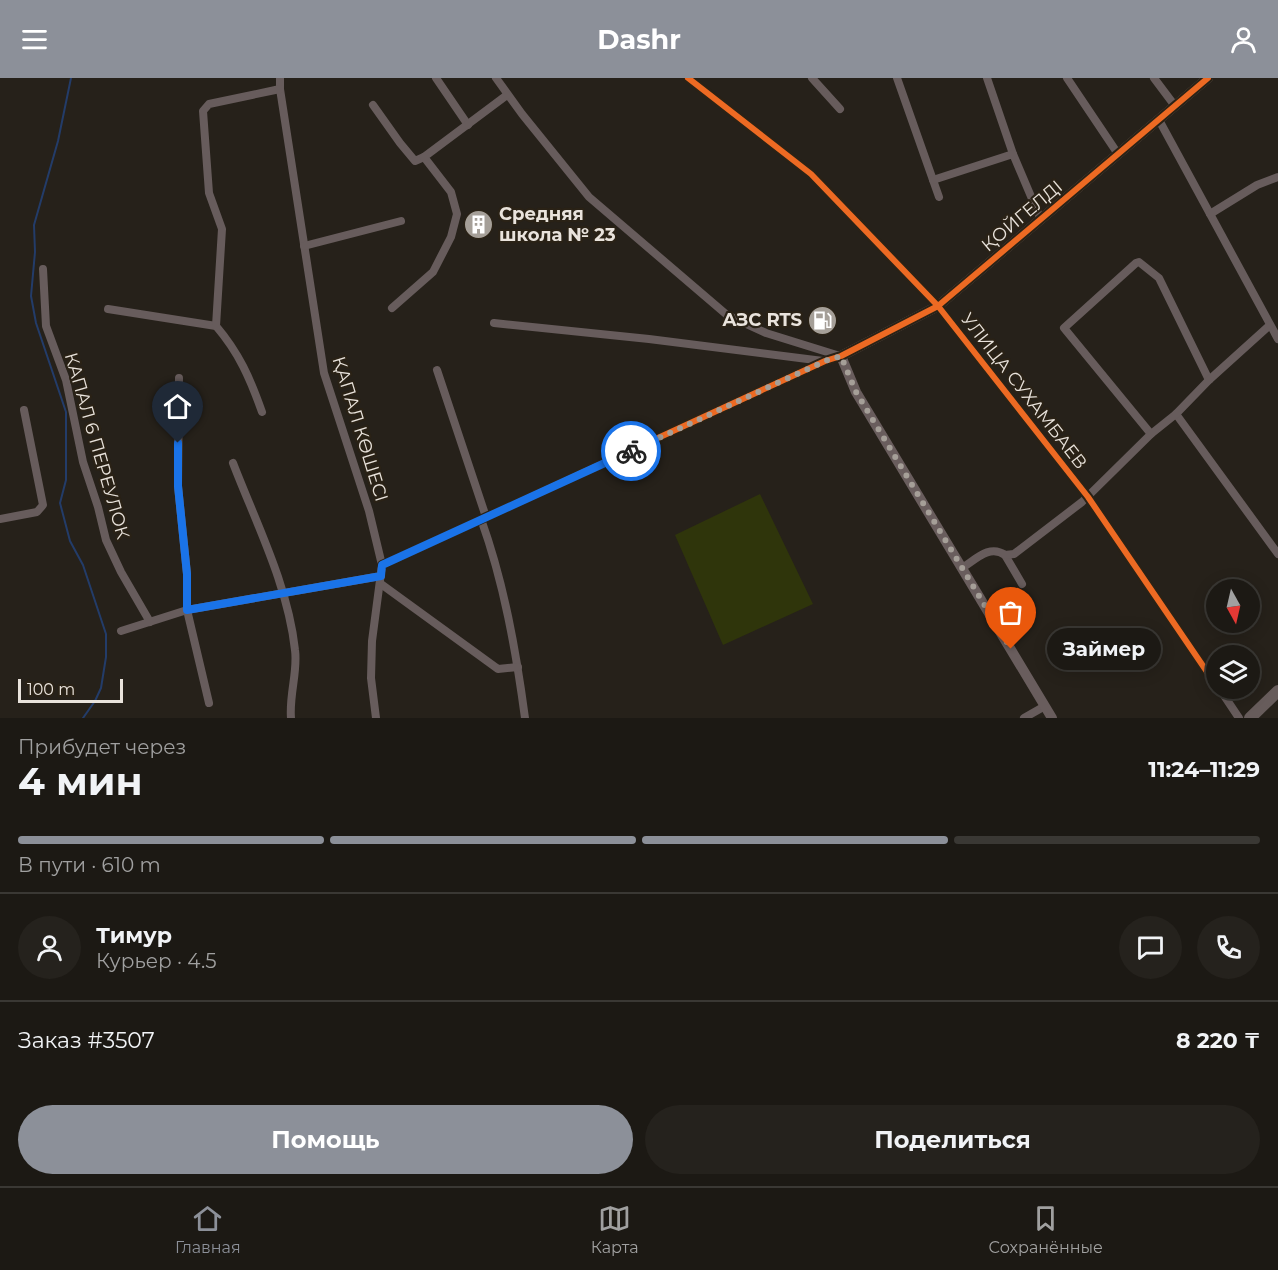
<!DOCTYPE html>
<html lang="ru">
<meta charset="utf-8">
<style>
body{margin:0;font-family:Montserrat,sans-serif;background:#25221d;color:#f1f3f6;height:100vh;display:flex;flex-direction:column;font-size:22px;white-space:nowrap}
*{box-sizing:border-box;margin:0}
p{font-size:20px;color:#a0a0a0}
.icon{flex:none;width:33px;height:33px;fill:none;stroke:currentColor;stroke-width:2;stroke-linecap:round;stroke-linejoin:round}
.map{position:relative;height:640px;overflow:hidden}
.panel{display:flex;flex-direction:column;background:#1c1914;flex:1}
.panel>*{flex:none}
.needle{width:39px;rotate:172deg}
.controls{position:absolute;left:1206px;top:501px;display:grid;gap:12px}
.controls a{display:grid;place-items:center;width:54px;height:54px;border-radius:50%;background:#1c1914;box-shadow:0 3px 15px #0003,0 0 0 2px #3a3834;font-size:30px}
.scale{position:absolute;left:18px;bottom:15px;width:105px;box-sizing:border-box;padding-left:6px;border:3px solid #e9e3dc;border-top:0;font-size:16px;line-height:21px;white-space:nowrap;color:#e9e3dc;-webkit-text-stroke:4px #2a2216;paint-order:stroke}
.pin{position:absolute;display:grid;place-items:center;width:51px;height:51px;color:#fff;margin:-62px -26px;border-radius:50% 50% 50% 0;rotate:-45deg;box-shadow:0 0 6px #0007}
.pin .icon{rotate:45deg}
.courier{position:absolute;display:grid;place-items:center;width:60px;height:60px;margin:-30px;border:4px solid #1a73e8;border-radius:50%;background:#fff;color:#222;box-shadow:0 2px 8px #0007}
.bubble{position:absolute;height:42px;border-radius:21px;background:#1c1914;box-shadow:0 3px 15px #0003,0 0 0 2px #3a3834;font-size:20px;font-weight:700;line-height:42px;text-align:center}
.headline em{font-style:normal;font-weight:700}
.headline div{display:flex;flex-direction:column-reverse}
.headline{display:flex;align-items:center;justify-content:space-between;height:102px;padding:0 18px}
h1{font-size:39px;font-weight:700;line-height:45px}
.bar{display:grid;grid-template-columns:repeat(4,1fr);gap:9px 6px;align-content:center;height:72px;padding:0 18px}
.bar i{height:8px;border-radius:4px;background:#3a3834}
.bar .active{background:#8c9099}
.bar p{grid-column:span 4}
.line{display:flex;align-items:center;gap:15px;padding:0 18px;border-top:2px solid #3a3834}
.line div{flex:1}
.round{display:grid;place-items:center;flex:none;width:63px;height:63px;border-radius:32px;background:#25221d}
.action{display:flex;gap:12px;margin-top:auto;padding:12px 18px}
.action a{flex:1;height:69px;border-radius:36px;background:#8c9099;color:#fff;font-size:24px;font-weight:700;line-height:69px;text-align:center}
.action a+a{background:#25221d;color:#f1f3f6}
header{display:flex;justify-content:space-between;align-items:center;height:78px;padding:0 18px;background:#8c9099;color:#fff;font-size:27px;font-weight:700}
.dock{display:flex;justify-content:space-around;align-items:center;height:84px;border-top:2px solid #3a3834;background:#1c1914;font-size:16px;color:#a0a0a0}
.dock a{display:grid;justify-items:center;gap:3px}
.dock .active{color:#8c9099}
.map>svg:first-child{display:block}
.green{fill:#2f350b}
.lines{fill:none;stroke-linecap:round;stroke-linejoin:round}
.stream{stroke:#233c69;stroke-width:2}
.street{stroke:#675c5c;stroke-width:8}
.secondary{stroke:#695d5d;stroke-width:10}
.primary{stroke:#675c5b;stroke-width:12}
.cycleway-casing{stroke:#2a2216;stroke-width:10}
.cycleway{stroke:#ed6a23;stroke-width:6}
.done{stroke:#a59f98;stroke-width:6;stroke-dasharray:0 10.8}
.route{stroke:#1a73e8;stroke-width:8}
.labels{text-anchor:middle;stroke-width:4.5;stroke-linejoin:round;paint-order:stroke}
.poi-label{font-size:18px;font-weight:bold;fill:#e9e3dc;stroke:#2a2216;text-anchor:start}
.street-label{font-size:18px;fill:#e9e3dc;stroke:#2a2216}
</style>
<header><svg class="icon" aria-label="menu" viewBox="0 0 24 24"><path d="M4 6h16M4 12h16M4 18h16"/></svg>Dashr<svg class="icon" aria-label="person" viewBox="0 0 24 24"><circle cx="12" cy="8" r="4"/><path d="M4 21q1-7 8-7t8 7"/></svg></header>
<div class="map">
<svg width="1278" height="640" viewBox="0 0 1278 640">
<rect width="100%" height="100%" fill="#26211a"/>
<path class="green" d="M760,416L813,526L723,567L675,457Z"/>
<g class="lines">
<path class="stream" d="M71,0L58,63L34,147L35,174L31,218L36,245L66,334V402L60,425L70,463L83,487L106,556V579L101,610L95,623L83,640"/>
<g class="street">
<path d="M280,0V11L324,295L369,433L382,487L372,563L371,600L376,640"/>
<path d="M436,0L468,47"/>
<path d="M496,0L522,36L589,119L727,237L766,255L840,278"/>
<path d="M688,0L811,96L938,228L1088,419L1216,607"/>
<path d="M812,0L840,31"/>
<path d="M897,0L939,119"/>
<path d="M987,0L1013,76"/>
<path d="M1067,0L1118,76"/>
<path d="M1154,0L1175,28"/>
<path d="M373,27L400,65L415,83L424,79"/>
<path d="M1159,42L1278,261"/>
<path d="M933,102L1013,76L1041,142"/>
<path d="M1210,136L1257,107L1278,99"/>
<path d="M304,168L401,143"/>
<path d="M43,191L46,248L66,302L83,384L98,429L106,462L121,494L150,544"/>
<path d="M392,230L433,194L451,159L457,136L451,114L424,79L507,17"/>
<path d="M108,231L216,248"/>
<path d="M494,245L649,261L823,283"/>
<path d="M437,292L486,439"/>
<path d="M179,300L178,408L187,496V532L209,625"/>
<path d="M262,334C250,300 239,275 216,248L222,151L209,115L203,33L209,26L280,11"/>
<path d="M1176,336L1278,476"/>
<path d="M1151,356L1064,250L1136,185L1139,184L1159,200L1209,302"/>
<path d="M233,385C256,445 288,507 295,572C298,593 289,617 291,640"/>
<path d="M0,441L37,434L43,427L24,332"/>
<path d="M481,441C504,505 516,573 525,640"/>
<path d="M1005,477L1022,506"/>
<path d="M382,487L825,283L841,278"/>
<path d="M962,490C976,481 990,466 1005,477L1014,476L1082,424L1151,356L1176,336L1209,302L1270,247"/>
<path d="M381,506L498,591L518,589"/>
<path d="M121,553L187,532L381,498"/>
<path d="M1219,610L1239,640"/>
<path d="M1024,640L1045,628"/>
</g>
<path class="secondary" d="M1052,640L856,314L841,278L938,228L1208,0"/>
<path class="primary" d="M1250,640L1278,613"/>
<defs>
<g id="cycleway">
<path d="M688,0L811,96L938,228L1088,419L1216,607"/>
<path d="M382,487L825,283L841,278L938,228L1208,0"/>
</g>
</defs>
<use href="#cycleway" class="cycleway-casing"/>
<use href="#cycleway" class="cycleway"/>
</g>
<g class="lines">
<path class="done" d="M631,373L825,283L841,278L856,314L1011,571"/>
<path class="route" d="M178,365V408L187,496V532L381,498L382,487L631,373"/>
</g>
<defs>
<symbol id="building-disc" viewBox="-11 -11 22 22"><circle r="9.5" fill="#a59f98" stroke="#2a2216"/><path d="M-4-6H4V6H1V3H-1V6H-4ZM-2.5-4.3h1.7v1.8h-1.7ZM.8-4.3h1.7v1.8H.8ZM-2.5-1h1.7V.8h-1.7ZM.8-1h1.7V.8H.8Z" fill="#fff"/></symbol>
<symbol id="fuel-disc" viewBox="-11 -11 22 22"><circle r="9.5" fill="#a59f98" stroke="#2a2216"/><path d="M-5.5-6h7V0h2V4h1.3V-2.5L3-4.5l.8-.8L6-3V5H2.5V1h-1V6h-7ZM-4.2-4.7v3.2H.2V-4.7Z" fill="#fff"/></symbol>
</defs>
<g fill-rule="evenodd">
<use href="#building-disc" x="462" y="130" width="33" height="33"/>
<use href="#fuel-disc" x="806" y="226" width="33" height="33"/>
</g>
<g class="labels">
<g class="poi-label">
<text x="499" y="142">Средняя<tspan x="499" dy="21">школа № 23</tspan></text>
<text x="802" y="248" text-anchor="end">АЗС RTS</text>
</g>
<g class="street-label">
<text transform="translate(1022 138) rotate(-40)" y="6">ҚОЙГЕЛДІ</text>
<text transform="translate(1024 313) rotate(52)" y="6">УЛИЦА СУХАМБАЕВ</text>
<text transform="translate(360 351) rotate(73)" y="6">ҚАПАЛ КӨШЕСІ</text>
<text transform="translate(97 368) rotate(74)" y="6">КАПАЛ 6 ПЕРЕУЛОК</text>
</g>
</g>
</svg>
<div class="controls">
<a><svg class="needle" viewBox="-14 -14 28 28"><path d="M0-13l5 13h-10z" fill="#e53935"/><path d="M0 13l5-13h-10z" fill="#a0a0a0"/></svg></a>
<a><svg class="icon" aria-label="layers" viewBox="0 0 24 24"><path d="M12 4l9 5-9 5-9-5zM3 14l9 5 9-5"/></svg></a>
</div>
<div class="scale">100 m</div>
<div class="pin" style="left:1011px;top:571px;background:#ea580c"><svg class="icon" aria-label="bag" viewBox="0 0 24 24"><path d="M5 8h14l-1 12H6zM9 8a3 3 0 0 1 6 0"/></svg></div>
<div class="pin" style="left:178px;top:365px;background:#1f2937"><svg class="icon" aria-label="home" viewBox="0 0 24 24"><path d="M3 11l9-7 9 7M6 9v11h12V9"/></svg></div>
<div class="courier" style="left:631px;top:373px"><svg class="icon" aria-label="bike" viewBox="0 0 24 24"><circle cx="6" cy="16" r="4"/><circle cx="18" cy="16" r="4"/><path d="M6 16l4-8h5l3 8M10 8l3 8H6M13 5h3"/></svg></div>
<div class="bubble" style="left:1047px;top:550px;width:114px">Займер</div>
</div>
<section class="panel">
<div class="headline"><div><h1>4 мин</h1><p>Прибудет через</p></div><em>11:24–11:29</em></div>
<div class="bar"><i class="active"></i><i class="active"></i><i class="active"></i><i></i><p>В пути · 610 m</p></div>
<div class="line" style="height:108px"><a class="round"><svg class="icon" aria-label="person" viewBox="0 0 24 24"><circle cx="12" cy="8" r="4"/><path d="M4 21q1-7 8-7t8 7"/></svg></a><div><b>Тимур</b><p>Курьер · 4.5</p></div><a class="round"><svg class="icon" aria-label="chat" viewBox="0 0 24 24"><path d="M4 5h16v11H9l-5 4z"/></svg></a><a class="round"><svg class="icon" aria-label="phone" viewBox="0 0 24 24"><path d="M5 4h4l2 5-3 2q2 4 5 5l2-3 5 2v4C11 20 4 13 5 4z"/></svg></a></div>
<div class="line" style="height:78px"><div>Заказ #3507</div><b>8 220 ₸</b></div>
<div class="action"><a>Помощь</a><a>Поделиться</a></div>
</section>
<nav class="dock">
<a class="active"><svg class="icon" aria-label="home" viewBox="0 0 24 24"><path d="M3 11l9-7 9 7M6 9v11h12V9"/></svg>Главная</a>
<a><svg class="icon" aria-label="map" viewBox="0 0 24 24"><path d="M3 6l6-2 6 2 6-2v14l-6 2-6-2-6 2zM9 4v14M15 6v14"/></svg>Карта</a>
<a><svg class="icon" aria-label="saved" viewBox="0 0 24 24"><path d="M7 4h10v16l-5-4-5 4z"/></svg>Сохранённые</a>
</nav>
